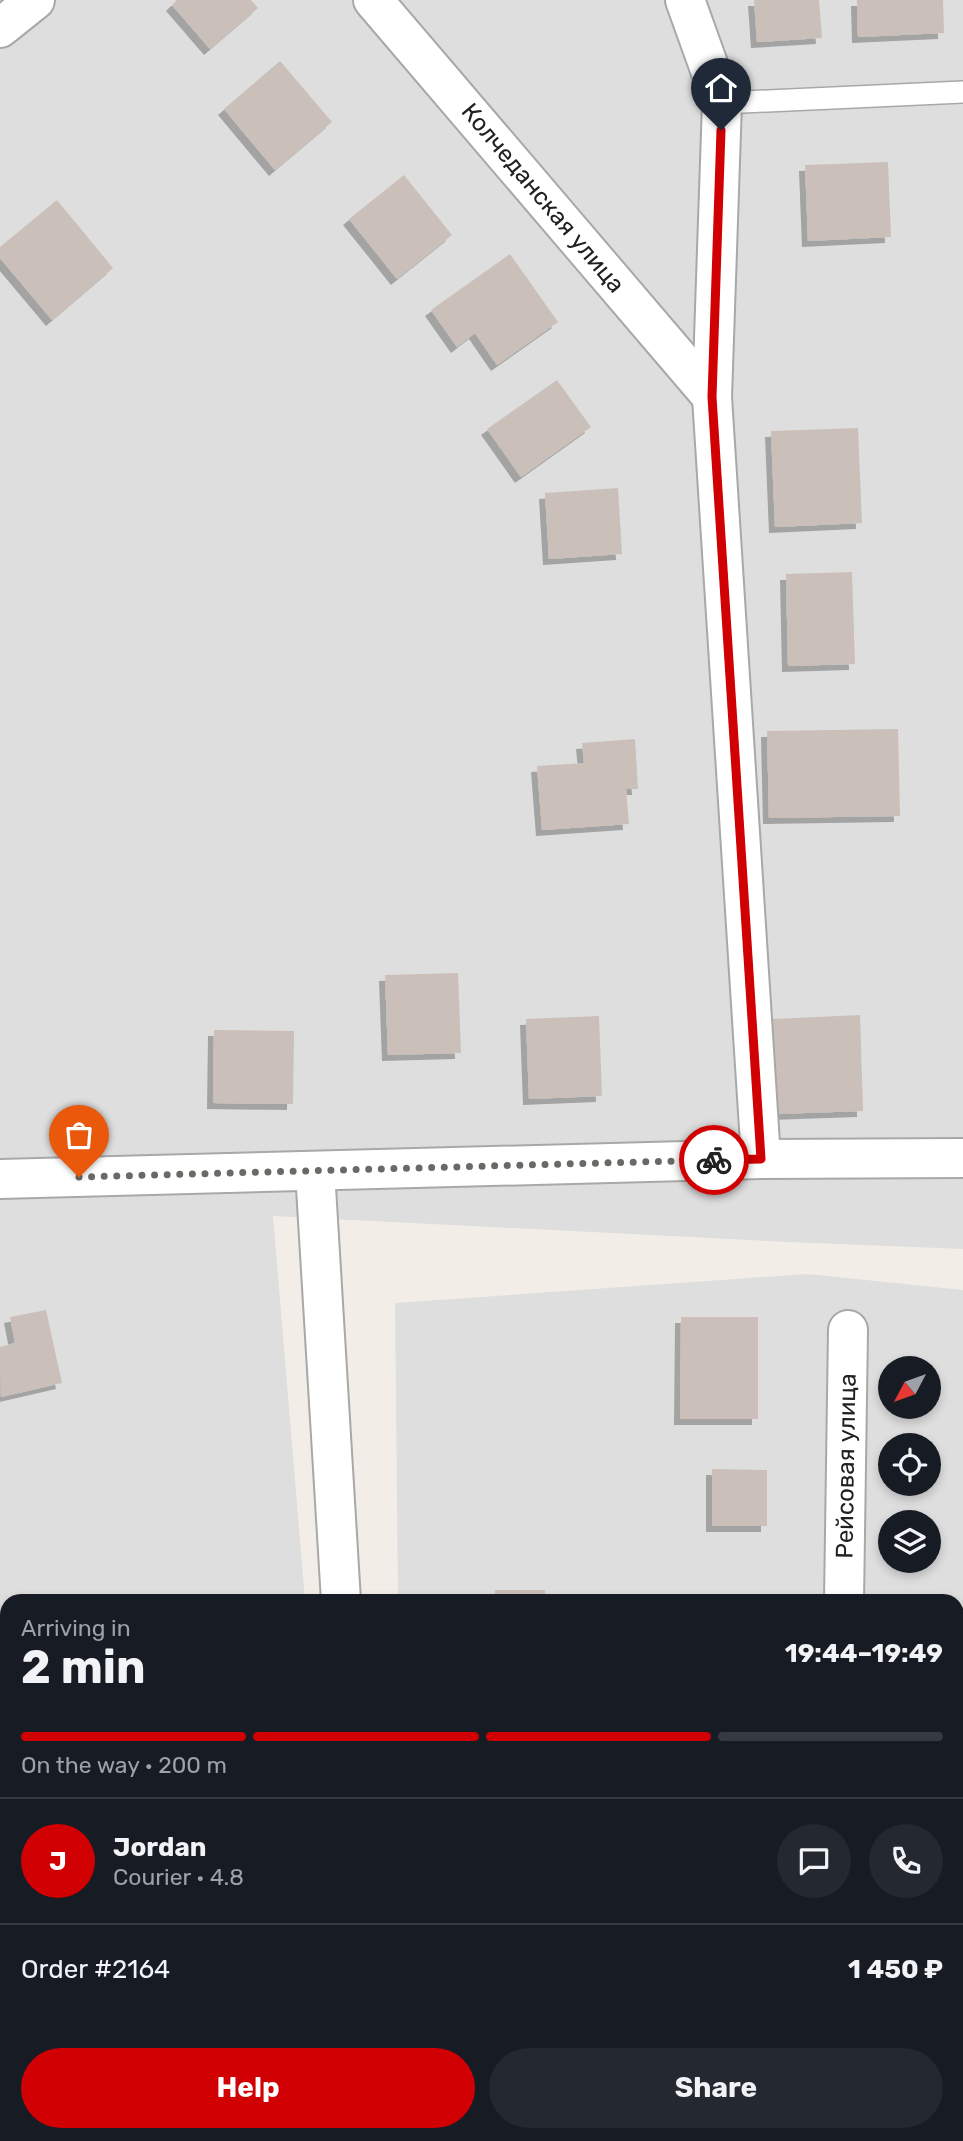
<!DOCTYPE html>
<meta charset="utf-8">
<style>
body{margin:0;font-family:Rubik,sans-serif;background:#242831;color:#f1f3f6;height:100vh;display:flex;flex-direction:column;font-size:26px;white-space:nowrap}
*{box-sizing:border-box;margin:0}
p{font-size:23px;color:#9ea1a6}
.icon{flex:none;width:38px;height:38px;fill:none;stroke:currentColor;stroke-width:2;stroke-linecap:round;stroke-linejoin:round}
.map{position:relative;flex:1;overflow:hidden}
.details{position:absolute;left:0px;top:1594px;width:964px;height:548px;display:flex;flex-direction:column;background:#171b24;border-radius:21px 21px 0 0;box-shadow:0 4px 10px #0003}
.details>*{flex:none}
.needle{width:46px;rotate:229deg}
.tools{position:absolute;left:878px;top:1356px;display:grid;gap:14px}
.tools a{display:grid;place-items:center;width:63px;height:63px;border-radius:50%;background:#171b24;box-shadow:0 4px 10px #0003;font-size:35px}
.pin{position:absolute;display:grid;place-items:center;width:60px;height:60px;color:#fff;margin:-72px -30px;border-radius:50% 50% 50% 0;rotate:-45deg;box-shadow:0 0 7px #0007}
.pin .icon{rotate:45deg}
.courier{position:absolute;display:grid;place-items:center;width:70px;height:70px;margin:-35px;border:5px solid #d10002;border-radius:50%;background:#fff;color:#222;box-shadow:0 2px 9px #0007}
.overview em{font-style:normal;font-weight:700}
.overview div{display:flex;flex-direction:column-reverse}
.overview{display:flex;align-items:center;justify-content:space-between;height:119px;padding:0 21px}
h1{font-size:46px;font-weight:700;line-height:52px}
.bar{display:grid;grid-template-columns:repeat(4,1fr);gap:10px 7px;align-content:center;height:84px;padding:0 21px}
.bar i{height:9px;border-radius:5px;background:#363941}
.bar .current{background:#d10002}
.bar p{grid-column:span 4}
.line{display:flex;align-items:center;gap:18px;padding:0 21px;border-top:2px solid #363941}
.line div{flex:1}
.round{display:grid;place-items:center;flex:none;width:74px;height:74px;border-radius:37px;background:#242831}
.button{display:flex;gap:14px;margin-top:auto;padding:14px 21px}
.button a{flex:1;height:80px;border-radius:42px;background:#d10002;color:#fff;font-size:28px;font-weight:700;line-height:80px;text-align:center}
.button a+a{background:#242831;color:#f1f3f6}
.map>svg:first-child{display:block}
.residential{fill:#dfdede;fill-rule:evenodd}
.building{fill:#cac0b9;filter:url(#shadow)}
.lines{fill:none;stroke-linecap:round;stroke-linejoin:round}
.lane-casing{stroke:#a8a8a8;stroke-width:24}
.street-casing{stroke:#a8a8a8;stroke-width:42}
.lane{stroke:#fff;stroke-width:21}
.street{stroke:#fff;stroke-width:38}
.done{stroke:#6a6966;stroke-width:7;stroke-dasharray:0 12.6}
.route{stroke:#d10002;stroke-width:9}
.labels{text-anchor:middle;stroke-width:5;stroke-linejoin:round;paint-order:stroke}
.street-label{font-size:24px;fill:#212121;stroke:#fff}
</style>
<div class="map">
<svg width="963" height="2141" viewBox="0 0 963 2141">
<defs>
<filter id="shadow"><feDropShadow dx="-6" dy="6" stdDeviation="0" flood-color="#0004"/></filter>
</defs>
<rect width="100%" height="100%" fill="#f2eee7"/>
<g class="residential">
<path d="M0,0H963V1249L788,1242L273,1216L305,1601H7V2135H319V2141H0Z"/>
<path d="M808,1274L963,1290V2141H403V2135H957V1601H398L395,1303ZM891,1368H929V1407H891ZM891,1446H929V1484H891ZM891,1522H929V1561H891Z"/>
</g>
<g class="building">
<path d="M177,0H251L258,8L210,49L172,5Z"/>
<path d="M754,0H819L822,38L757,42Z"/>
<path d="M857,0H943L944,33L858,37Z"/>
<path d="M280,61L332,122L275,170L224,109Z"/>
<path d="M888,162L891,237L808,241L805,165Z"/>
<path d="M404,175L452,235L397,279L349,219Z"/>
<path d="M57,200L113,268L52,320L0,258V247Z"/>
<path d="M510,254L558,322L497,365L475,333L457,347L431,310Z"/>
<path d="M557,380L591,427L521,477L487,429Z"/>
<path d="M858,428L862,523L775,527L771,431Z"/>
<path d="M618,488L622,554L549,559L545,493Z"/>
<path d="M852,572L855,664L788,666L786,574Z"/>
<path d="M898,729L900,816L769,818L767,731Z"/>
<path d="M635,739L638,789H626L629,824L542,830L537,766L584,763L582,743Z"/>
<path d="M458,973L461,1053L388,1055L385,975Z"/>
<path d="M860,1015L863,1111L776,1114L773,1019Z"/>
<path d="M599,1016L602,1096L529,1099L526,1019Z"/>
<path d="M214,1030L294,1031L293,1104L213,1103Z"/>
<path d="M46,1310L62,1383L1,1397L0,1347L15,1343L10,1317Z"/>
<path d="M681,1317H758V1419H680Z"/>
<path d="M712,1469L767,1470V1526H712Z"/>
<rect x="495" y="1590" width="50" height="11"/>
<rect x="957" y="1785" width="6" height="68"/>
<rect x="957" y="1939" width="6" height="97"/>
<path d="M7,1982V2018H6L0,1995V1984Z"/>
<path d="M957,2061H963V2141H921V2135H957Z"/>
<path d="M396,2135H480V2141H397Z"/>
<rect x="695" y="2135" width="56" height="6"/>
</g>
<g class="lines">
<defs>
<path id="lane" d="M722,103L963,92"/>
<g id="street">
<path d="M373,0L712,397"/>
<path d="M685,0L722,103L712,397L761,1159"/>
<path d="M0,28L35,0"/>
<path d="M315,1171L341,1601"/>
<path d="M0,1179L761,1159L963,1158"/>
<path d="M844,1601L848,1330"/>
<path d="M358,2135L359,2141"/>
<path d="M836,2141V2135"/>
</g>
</defs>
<use href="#lane" class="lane-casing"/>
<use href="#street" class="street-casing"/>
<use href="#lane" class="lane"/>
<use href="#street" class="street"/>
</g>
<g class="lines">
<path class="done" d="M79,1177L714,1160"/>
<path class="route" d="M714,1160L761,1159L712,397L721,130"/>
</g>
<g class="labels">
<g class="street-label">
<text transform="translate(543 198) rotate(50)" y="8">Колчеданская улица</text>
<text transform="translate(846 1466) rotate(-89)" y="8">Рейсовая улица</text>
</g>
</g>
</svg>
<div class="tools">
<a><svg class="needle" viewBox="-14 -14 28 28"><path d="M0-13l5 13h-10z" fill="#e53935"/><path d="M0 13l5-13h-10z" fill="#9ea1a6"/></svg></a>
<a><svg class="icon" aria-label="locate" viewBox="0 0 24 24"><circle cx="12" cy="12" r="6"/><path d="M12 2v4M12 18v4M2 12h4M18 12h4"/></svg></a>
<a><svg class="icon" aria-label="layers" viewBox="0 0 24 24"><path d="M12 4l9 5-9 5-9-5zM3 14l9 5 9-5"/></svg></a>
</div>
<div class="pin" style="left:79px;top:1177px;background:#ea580c"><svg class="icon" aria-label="bag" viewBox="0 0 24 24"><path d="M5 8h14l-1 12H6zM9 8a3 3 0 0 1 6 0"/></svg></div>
<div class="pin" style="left:721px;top:130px;background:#1f2937"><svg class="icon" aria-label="home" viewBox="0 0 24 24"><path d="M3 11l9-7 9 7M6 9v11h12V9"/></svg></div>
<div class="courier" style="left:714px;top:1160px"><svg class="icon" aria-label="bike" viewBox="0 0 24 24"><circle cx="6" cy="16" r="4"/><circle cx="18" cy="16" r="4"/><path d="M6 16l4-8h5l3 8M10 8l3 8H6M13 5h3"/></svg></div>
<section class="details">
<div class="overview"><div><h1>2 min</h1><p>Arriving in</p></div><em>19:44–19:49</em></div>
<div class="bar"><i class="current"></i><i class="current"></i><i class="current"></i><i></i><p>On the way · 200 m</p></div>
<div class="line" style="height:126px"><b class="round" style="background:#d10002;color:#fff">J</b><div><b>Jordan</b><p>Courier · 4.8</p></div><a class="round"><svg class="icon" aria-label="chat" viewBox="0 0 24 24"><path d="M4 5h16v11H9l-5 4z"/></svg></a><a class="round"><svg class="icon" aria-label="phone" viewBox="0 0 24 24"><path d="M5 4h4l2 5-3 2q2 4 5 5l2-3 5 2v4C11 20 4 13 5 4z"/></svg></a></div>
<div class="line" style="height:91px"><div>Order #2164</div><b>1 450 ₽</b></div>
<div class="button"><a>Help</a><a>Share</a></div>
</section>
</div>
